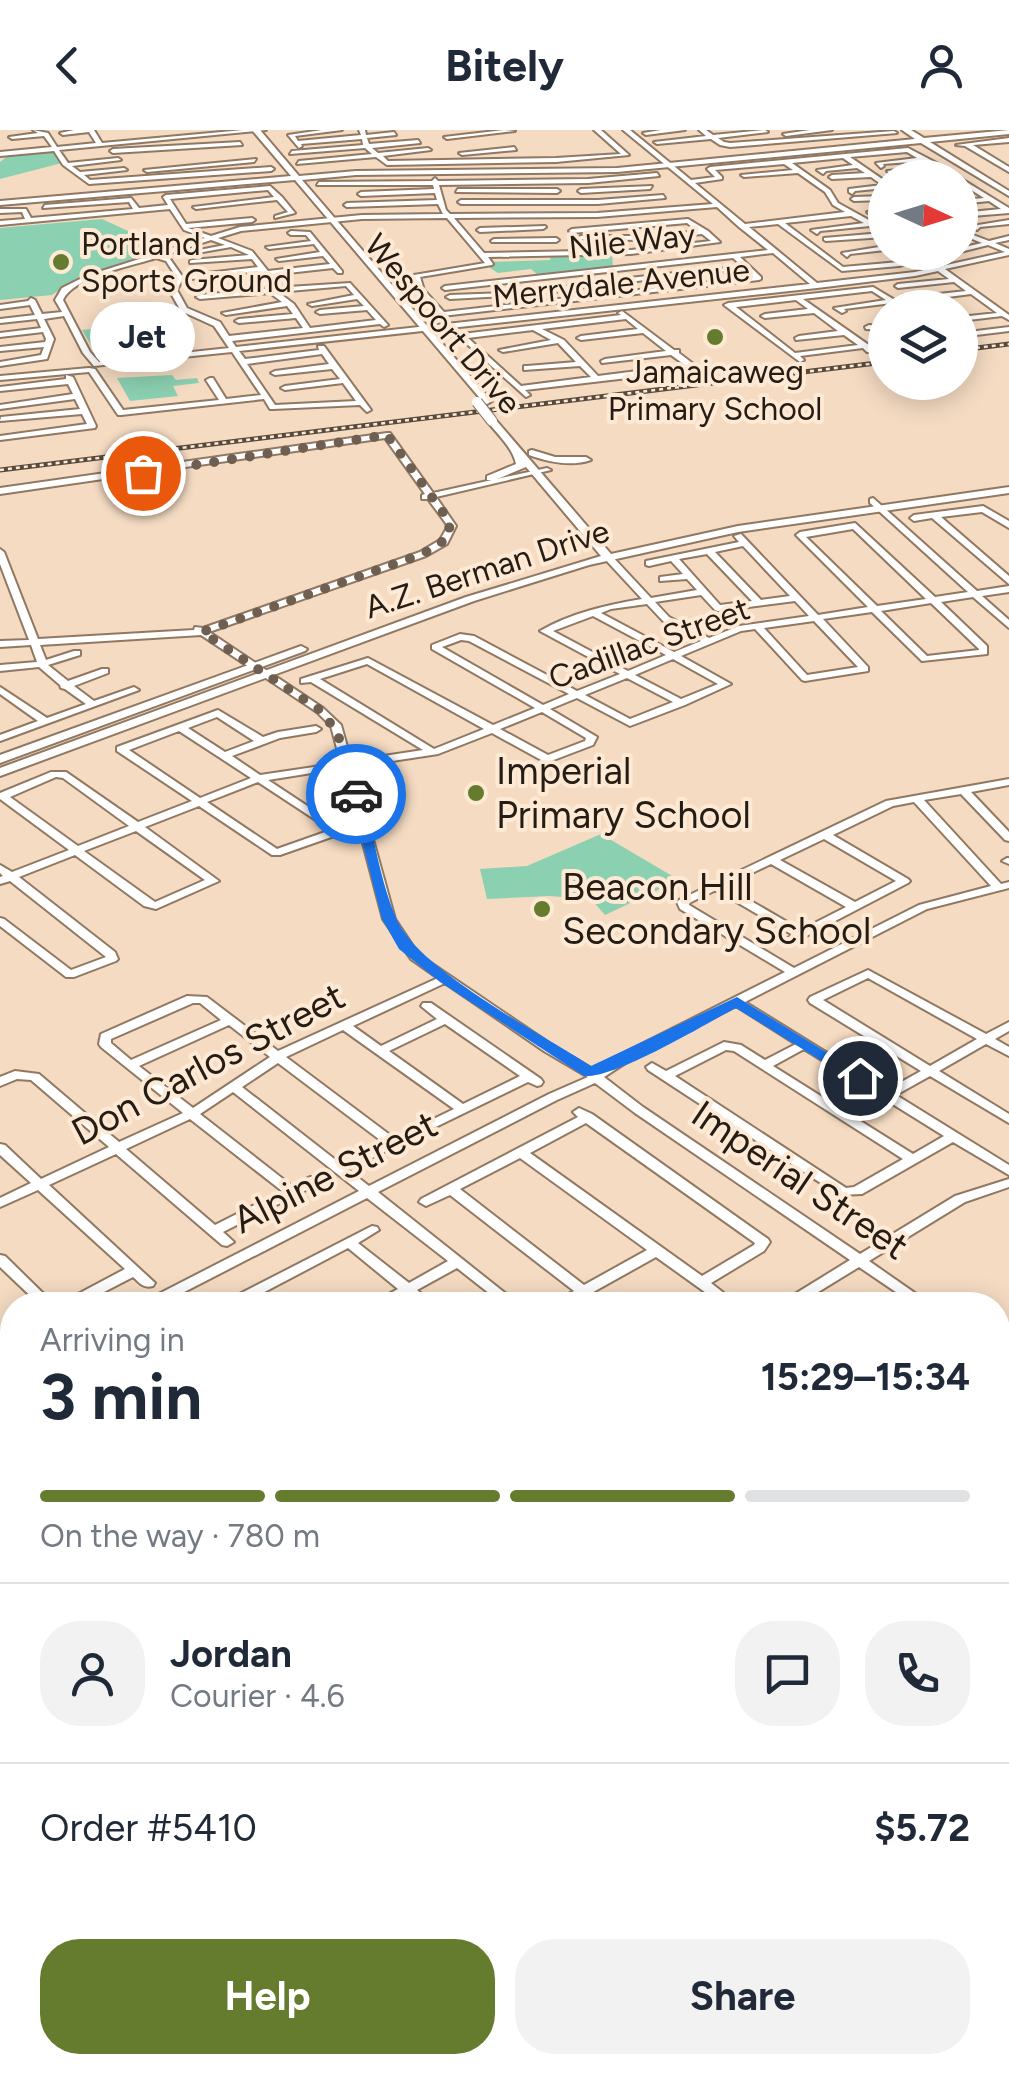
<!DOCTYPE html>
<meta charset="utf-8">
<style>
body{margin:0;font-family:Figtree,sans-serif;background:#f2f2f3;color:#1f2937;height:100vh;display:flex;flex-direction:column;font-size:38px;white-space:nowrap}
*{box-sizing:border-box;margin:0}
p{font-size:32px;color:#747a83}
.icon{flex:none;width:55px;height:55px;fill:none;stroke:currentColor;stroke-width:2;stroke-linecap:round;stroke-linejoin:round}
.map{position:relative;flex:1;overflow:hidden}
.sheet{position:absolute;left:0px;top:1162px;width:1010px;height:782px;display:flex;flex-direction:column;background:#fff;border-radius:40px 40px 0 0;box-shadow:0 5px 25px #0003}
.sheet>*{flex:none}
.needle{width:65px;rotate:94deg}
.fabs{position:absolute;left:868px;top:30px;display:grid;gap:20px}
.fabs a{display:grid;place-items:center;width:110px;height:110px;border-radius:50%;background:#fff;box-shadow:0 5px 25px #0003;font-size:50px}
.pin{position:absolute;display:grid;place-items:center;width:85px;height:85px;color:#fff;margin:-42px;border:5px solid #fff;border-radius:50%;box-shadow:0 2px 10px #0007}
.courier{position:absolute;display:grid;place-items:center;width:100px;height:100px;margin:-50px;border:8px solid #1a73e8;border-radius:50%;background:#fff;color:#222;box-shadow:0 2px 12px #0007}
.bubble{position:absolute;height:70px;border-radius:35px;background:#fff;box-shadow:0 5px 25px #0003;font-size:32px;font-weight:700;line-height:70px;text-align:center}
.summary em{font-style:normal;font-weight:700}
.summary div{display:flex;flex-direction:column-reverse}
.summary{display:flex;align-items:center;justify-content:space-between;height:170px;padding:0 40px}
h1{font-size:65px;font-weight:700;line-height:75px}
.bar{display:grid;grid-template-columns:repeat(4,1fr);gap:15px 10px;align-content:center;height:120px;padding:0 40px}
.bar i{height:12px;border-radius:8px;background:#e0e1e3}
.bar .on{background:#657b2d}
.bar p{grid-column:span 4}
.line{display:flex;align-items:center;gap:25px;padding:0 40px;border-top:2px solid #e0e1e3}
.line div{flex:1}
.round{display:grid;place-items:center;flex:none;width:105px;height:105px;border-radius:40px;background:#f2f2f3}
.button{display:flex;gap:20px;margin-top:auto;padding:20px 40px}
.button a{flex:1;height:115px;border-radius:40px;background:#657b2d;color:#fff;font-size:40px;font-weight:700;line-height:115px;text-align:center}
.button a+a{background:#f2f2f3;color:#1f2937}
header{display:flex;justify-content:space-between;align-items:center;height:130px;padding:0 40px;background:#fff;font-size:45px;font-weight:700}
.map>svg:first-child{display:block}
.green{fill:#8bd0b1}
.lines{fill:none;stroke-linecap:round;stroke-linejoin:round}
.minor-casing{stroke:#907862;stroke-width:4}
.major-casing{stroke:#907862;stroke-width:4}
.minor{fill:#fff;fill-rule:evenodd}
.major{fill:#fff;fill-rule:evenodd}
.rail-casing{stroke:#574a3d;stroke-width:5}
.rail{stroke:#fee9d5;stroke-width:2.5;stroke-dasharray:4;stroke-linecap:butt}
.major-bridge-casing{stroke:#907862;stroke-width:12;stroke-linecap:butt}
.major-bridge{stroke:#fff;stroke-width:10}
.route{fill:#1a73e8}
.done{stroke:#6e5f50;stroke-width:10;stroke-dasharray:0 18}
.poi-dot{fill:#657b2d;stroke:#fee9d5;stroke-width:4}
.labels{text-anchor:middle;stroke-width:8;stroke-linejoin:round;paint-order:stroke}
.far-street-label{font-size:32px;fill:#251c13;stroke:#fee9d5}
.far-poi-label{font-size:32px;fill:#251c13;stroke:#fee9d5;text-anchor:start}
.poi-label{font-size:38px;fill:#251c13;stroke:#fee9d5;text-anchor:start}
.street-label{font-size:38px;fill:#251c13;stroke:#fee9d5}
</style>
<header><svg class="icon" aria-label="back" viewBox="0 0 24 24"><path d="M15 5l-7 7 7 7"/></svg>Bitely<svg class="icon" aria-label="person" viewBox="0 0 24 24"><circle cx="12" cy="8" r="4"/><path d="M4 21q1-7 8-7t8 7"/></svg></header>
<div class="map">
<svg width="1009" height="1943" viewBox="0 0 1009 1943">
<rect width="100%" height="100%" fill="#f5dbc2"/>
<g class="green">
<path d="M55,21L62,33L0,49V32L10,24Z"/>
<path d="M102,89L165,118L79,147L52,165L0,170V98Z"/>
<path d="M551,124H612L613,137L538,145L531,139L498,143L490,138V132L550,130Z"/>
<path d="M146,193L165,224L99,229L82,200Z"/>
<path d="M172,245L176,250L197,248L199,253L173,256L178,266L130,271L117,248Z"/>
<path d="M601,704L679,750L605,785L591,769L549,766L487,769L480,739L527,736Z"/>
<path d="M12,1263V1354L0,1360V1270Z"/>
<path d="M1009,1365V1943H146L161,1932H998V1370Z"/>
</g>
<g class="lines">
<defs>
<g id="minor">
<path d="M33,0L48,3L57,17L96,13L89,2L63,5L60,3L74,0H94L102,13L243,0H266L59,20L68,33L118,28L121,30L72,36L80,42L124,38L127,40L84,45L90,50L271,37L274,39L271,41L89,54L63,35L54,21L0,26V22L52,17L44,6L12,9L9,7L38,3Z"/>
<path d="M322,0H342L295,6L298,11L361,5L359,0H365L366,5L394,2L396,5L367,8L369,14L418,10L420,13L372,18L378,23L428,18L431,20L383,26L388,31L556,28L621,24L594,0H601L629,25L556,32L387,35L376,27L297,34L299,31L372,24L365,18L290,24L292,21L363,15L362,9L301,14L302,16L299,18L288,5Z"/>
<path d="M504,0L515,1L447,9L444,7Z"/>
<path d="M623,0H630L691,50L715,47L707,39L710,37L908,18L944,37L959,48H951L938,40L890,43L887,41L932,37L923,31L883,34L884,36L881,38L876,33L917,28L907,22L850,27L885,51V58L855,61L852,64L849,62V59L882,55L871,47L832,49L829,47L832,45L865,43L857,38L826,41L823,44L817,40L853,35L843,28L792,33L830,60L838,73L885,99V107L826,111L824,110V108L882,103L870,96L820,101L817,104L811,100L864,93L851,86L785,93L843,137L899,132L938,122L951,123L899,136L842,141L778,94L749,97L817,153L915,142L1005,122L988,115L960,122V118L982,113L960,104V100L989,111L1009,106V110L995,113L1009,119V125L945,139L1009,185V190L1002,186L960,191V187L997,183L971,164L925,170L922,172L916,168L920,166L966,161L954,152L898,158L895,156L898,154L949,149L938,141L915,146L817,158L239,221L245,229L319,220L318,216H324L371,280L367,282L360,275L273,279H270L264,269L121,285H118L89,242L0,250V246L89,238L95,239L123,280L219,270L206,250L210,248H213L226,269L261,265L232,222L94,236L83,223L64,186L44,189L54,209L47,229L0,236V232L41,225L44,217L0,221V217L45,212L46,209L43,202L0,207V203L41,198L37,189L0,193V189L35,185L30,175L0,179V175L28,171L31,168L35,170L42,184L62,182L55,170L62,158L86,146L205,108L184,100L170,79L0,95V91L25,89L22,82L0,83V79H26L31,88L133,79L129,72L43,78L45,75L131,68L139,78L168,75L163,67L166,65L270,56L282,67L295,83L275,88V86L288,82L277,70L196,79L193,77L274,67L268,60L170,69L186,94L252,88L255,90L252,92L188,98L211,106L240,97L362,85L443,84L438,74L347,77L344,75L347,73L437,70L435,63L361,66L358,64L361,62L434,59L433,55H317L319,52L432,51L435,48L438,51L588,49L657,43L659,46L588,53L439,55L446,80L450,84L597,83L713,74ZM784,34L793,40L741,45L744,47L798,43L825,62L833,75L845,82L745,94L695,53L722,49V47L715,40ZM717,77L739,97L768,120L445,156L442,158L445,160L733,128L742,136L704,141L707,143L746,139L753,147L444,182L424,160L420,147L492,135L493,134L488,127L631,124L720,112L708,101L688,89L572,99L569,101L572,103L687,93L697,101L660,106L663,108L702,104L711,111L631,120L484,123L454,88L597,87ZM447,88L485,133L414,145L417,161L442,186L759,150L761,149V147L740,127L773,123L810,154L236,217L232,211L380,194L384,197L388,195L350,153L273,158L270,156V145L333,138L338,143H342V141L310,102L291,101L288,103L291,105H306L311,111L266,117L269,119L314,114L320,122L276,129L279,131L323,126L330,134L268,141L252,121L218,108L241,101L362,89ZM211,110L225,115L194,121L197,123L231,117L249,125L192,130L190,131V133L252,129L258,137L182,146L170,129L162,126ZM156,128L166,131L177,148L169,160L181,181L214,196L229,218L99,232L90,222L63,170C73,147 131,136 156,128ZM261,141L265,159L200,165L196,167L200,169L270,163L282,172L222,183L226,185L287,176L293,184L239,189L235,191L239,193L296,188L303,198L229,206L220,192L187,178L177,160L182,150ZM346,156L354,165L308,174L312,176L357,169L364,176L320,180L316,182L320,184L367,180L376,190L310,198L294,174L278,162ZM322,224L329,234L275,241L271,243L275,245L332,239L340,249L285,256L281,258L285,260L343,253L356,271L275,275L247,234Z"/>
<path d="M661,0H685L646,5L643,3Z"/>
<path d="M699,0H706L713,5L765,0L768,2L718,8L724,12L730,13L894,1L897,3L730,17L720,15L711,9L657,14L654,12L706,6Z"/>
<path d="M810,0H832L786,6L783,4Z"/>
<path d="M1009,8V12L973,15L1009,37V42L965,16L956,15Z"/>
<path d="M240,12L242,15L113,23L110,21L113,19Z"/>
<path d="M514,17L516,20L462,25L459,23Z"/>
<path d="M256,29L254,32L147,42L144,40Z"/>
<path d="M960,48L1009,78V83L960,87V83L1001,79L989,71L960,74V70L984,68L960,53Z"/>
<path d="M652,56L650,59L581,63L578,61L581,59Z"/>
<path d="M458,59H557L560,61L557,63L456,62Z"/>
<path d="M663,65L665,68L598,74H461L458,72L461,70H598Z"/>
<path d="M885,66V70L854,71L851,69L854,67Z"/>
<path d="M885,78V82L870,84L867,82Z"/>
<path d="M1009,90V94L980,97L977,100L972,96Z"/>
<path d="M545,96L546,97L543,99L480,102L477,100L480,98Z"/>
<path d="M581,106H642L645,108L642,110L579,109L578,108Z"/>
<path d="M494,109L556,108L559,110L556,112H492L491,111Z"/>
<path d="M885,116V120L850,124L847,127L842,123Z"/>
<path d="M685,142L687,143V145L620,153L617,151L620,149Z"/>
<path d="M599,151L601,152V154L530,166L526,164Z"/>
<path d="M873,157L908,178H899L892,173L844,179L846,181L842,183L834,178L886,170L872,161L803,169L873,218V222H867L863,218L800,226L804,230L800,232L724,175L728,173ZM796,170L808,179L765,184L761,186L765,188L814,183L838,201L799,206L795,208L796,210L844,205L858,215L795,223L736,177Z"/>
<path d="M507,163L509,164L505,166L450,169L446,167L450,165Z"/>
<path d="M622,181L674,220H679V223L696,236V240L525,260L530,265L526,267L458,206L462,204L621,185L618,183ZM626,189L638,199L581,206L577,208L581,210L643,203L666,221L605,229L601,231L602,233L671,225L685,235L598,246L564,210L542,199ZM533,200L551,210L499,220L503,222L558,213L576,232L527,236H524V240L580,236L591,247L521,256L468,208Z"/>
<path d="M869,195L885,196V200L866,199L865,197Z"/>
<path d="M1009,197V201L960,207V203Z"/>
<path d="M66,245L73,247L96,296L95,298L0,310V306L87,294L82,284L0,291L1,287L80,279L75,269L0,279V275L73,264L68,254L0,261V257L66,249Z"/>
<path d="M387,303H390L433,363L547,338L551,340L436,367L456,396L447,414L426,426L209,502L323,578L341,595L351,631L423,620L311,552L301,553V549L368,528L493,595L535,578L432,519V515L460,504L474,506L577,561L620,544L540,501C571,483 607,475 642,469L604,428V424H610L651,468L697,460L687,449L660,451V447L683,444L671,431L649,436L646,435V431L739,412L734,406L741,404L818,485L868,477L796,405L800,402L855,393L935,467L968,462L870,373V369L873,368L977,461L1009,456V462L982,466L1009,490V498L973,467L941,472L987,516V524L922,531L872,482L823,489L868,537V541L805,551L802,550L755,499L741,501L681,526L731,554L685,575L630,596L577,568L550,579L597,607L593,615L551,631H543L492,603L438,624L353,637L395,789L419,825L552,915L596,941L614,931L616,927L785,842L680,779L677,772L679,770L886,671L1009,649V655L971,662L1009,702V711L1005,710L961,664L924,670L1001,754L1009,752V758L927,779L745,872L887,960L921,941L810,873L808,870L810,867L868,840L986,904L1009,892V901L995,909L1009,917V926L986,914L939,941L1009,984V993L930,946L896,965L1009,1035V1045L953,1012L862,1064L839,1065L648,940L646,937L652,933L666,941L724,912L741,915L765,930L796,914L736,876L633,928L604,947L643,977L860,1124L955,1066L1009,1049V1057L965,1072L869,1131L932,1175H915L859,1137L797,1175H780L782,1172L850,1130L635,983L595,953L557,970L378,1062L520,1175H504L457,1138L417,1160L434,1175H418L407,1166L390,1175H372L374,1172L398,1159L348,1118L240,1175H222L224,1172L372,1096L377,1097L379,1100L358,1113L409,1153L448,1131L367,1068L159,1175H141L143,1172L359,1061L233,962L200,984L292,1056L310,1047H320L322,1050L320,1053L223,1102L234,1112L227,1116L222,1115L116,1024L49,1055L155,1153L153,1156C143,1159 139,1152 133,1147L79,1175H61L63,1172L125,1139L38,1060L0,1077V1068L31,1053L0,1025V1014L5,1015L41,1049L109,1017L31,950L17,949L0,956V947L15,941L39,944L119,1012L183,983L101,917L99,914L101,904L187,866L207,867L278,921L438,848L411,829L383,789L343,638L268,650L339,697L337,705L280,725H272L199,676L145,697L219,751L156,779L144,776L75,725L19,747L115,822L118,829L116,831L74,847H66L0,796V788L4,789L71,840L106,827L10,751L0,754V747L3,746L0,743V735L12,742L69,720L0,669V663L51,642H66L138,692L192,671L117,621V617L218,580L263,607L278,602L316,596L321,599L316,602L280,608L232,626L260,645L341,633L331,596L317,582L201,505L40,515L46,530L74,521H80V525L48,535L68,551L102,539H108V543L74,556L94,571L134,557L139,560L0,611V605L38,591L0,564V557L47,588L86,574L65,559L61,558L60,555L39,537L0,541V535L37,532L31,515L0,517V511L29,510L0,434V419L4,422L38,509L194,500L195,497L203,498L420,422L440,410L448,396L428,369H422V365L425,364L385,308L0,364V358ZM853,399L926,469L877,476L806,407ZM743,416L790,466L761,470L715,422ZM707,424L752,471L720,475L679,429ZM701,465L715,480L718,481L795,471L809,486L739,496L709,508L669,487L655,472ZM931,473L979,519V520L927,526L881,481ZM647,474L663,491L701,511L674,522L601,483L611,479ZM593,486L666,525L628,541L553,501ZM814,491L858,537L807,545L764,498ZM461,510L469,511L569,564L543,575L442,517ZM673,529L718,554L681,569L635,545ZM367,534L484,599L434,619L320,549ZM627,548L673,572L630,589L585,565ZM542,582L586,608L585,611L548,625L500,599ZM217,587L254,611L225,622L188,598ZM179,601L251,648L200,668L129,620ZM56,647L63,648L129,696L78,716L10,667ZM258,652L328,698V701L277,719L207,672ZM914,672L991,756L919,775L794,838L689,775V773L716,760L793,805L781,812L787,815L791,814L908,753L910,751L908,749L833,705L893,676ZM136,701L205,750L155,772L84,721ZM824,709L896,751L855,772L780,730ZM771,734L846,777L801,800L725,756ZM868,848L977,909L930,936L823,870ZM445,853L544,921L588,947L549,964L369,1056L242,957L278,933L384,1013L366,1024L367,1027L372,1028L528,952L537,956L541,955L543,952L541,949L431,873H423L421,876L437,889L381,916L353,896ZM193,873H200L221,890L131,930L111,913V909ZM445,894L520,946L463,974L389,921ZM229,895L270,927L193,978L139,936ZM343,900L454,979L394,1008L286,927ZM804,919L944,1006L913,1024L773,936ZM726,920L734,921L903,1029L854,1057L846,1058L675,946ZM190,989L282,1061L215,1095L126,1019Z"/>
<path d="M983,376L1009,391V398L982,382L941,387L1009,446V454L932,388L914,391L910,388L914,385Z"/>
<path d="M1007,728H1009V734L1002,731Z"/>
<path d="M579,978L592,984L768,1109L770,1112L764,1121L711,1153L739,1175H723L656,1127L570,1175H552L554,1172L574,1161L450,1065L426,1076L419,1072L421,1069L578,987L573,982ZM586,993L755,1113L754,1115L702,1146L530,1023ZM520,1028L647,1120L584,1155L460,1059Z"/>
<path d="M0,1125L5,1126L55,1175H40L0,1137Z"/>
<path d="M998,1231L1003,1233L1009,1238V1252L1004,1251L998,1244Z"/>
<path d="M12,1240V1251L0,1256V1245Z"/>
<path d="M12,1382V1395L0,1401V1388Z"/>
<path d="M0,1510L6,1512L12,1519V1535L6,1534L0,1527Z"/>
<path d="M0,1630L6,1632L12,1647L9,1682L6,1687L0,1689Z"/>
<path d="M0,1699L12,1700V1714L0,1713Z"/>
<path d="M0,1752L12,1753V1767L0,1768Z"/>
<path d="M12,1814V1830L0,1832V1816Z"/>
</g>
<g id="major">
<path d="M252,0H260L299,46L356,41L617,38L915,9L902,0H911L924,8L1009,0V4L930,12L1009,61V66L921,13L617,42L356,45L302,50L490,269L492,271L487,274L484,273L295,50L0,75V71L291,46Z"/>
<path d="M492,288L495,289L611,424L738,396L1009,357V363L738,402L589,435L474,471L0,646V638L466,467L601,426L526,337L495,350H487V346L516,334C513,318 498,305 487,291Z"/>
<path d="M532,320L555,327H586L591,330C571,337 549,332 529,325V321Z"/>
<path d="M301,516L307,519L305,521L0,633V625Z"/>
<path d="M1009,1282V1295L998,1298V1286Z"/>
<path d="M52,1932H81L73,1943H45Z"/>
</g>
</defs>
<use href="#minor" class="minor-casing"/>
<use href="#major" class="major-casing"/>
<use href="#minor" class="minor"/>
<use href="#major" class="major"/>
<defs>
<g id="rail">
<path d="M960,220L1009,214"/>
<path d="M0,340L885,232"/>
</g>
</defs>
<use href="#rail" class="rail-casing"/>
<use href="#rail" class="rail"/>
<defs>
<path id="major-bridge" d="M477,272L492,291"/>
</defs>
<use href="#major-bridge" class="major-bridge-casing"/>
<use href="#major-bridge" class="major-bridge"/>
</g>
<path class="route" d="M356,660L363,664C374,705 380,752 397,790C419,840 543,905 591,936L737,867L868,948L854,951L736,878C705,894 615,949 584,946L440,852L399,819L382,789L350,664Z"/>
<g class="lines">
<path class="done" d="M143,343L387,305L450,392L448,408L423,424L202,502L320,580C345,609 346,628 356,664"/>
</g>
<g class="poi-dot">
<circle cx="61" cy="132" r="10"/>
<circle cx="715" cy="207" r="10"/>
<circle cx="476" cy="663" r="10"/>
<circle cx="542" cy="779" r="10"/>
</g>
<g class="labels">
<g class="far-street-label">
<text transform="translate(632 111) rotate(-6)" y="11">Nile Way</text>
<text transform="translate(621 153) rotate(-6)" y="11">Merrydale Avenue</text>
<text transform="translate(443 194) rotate(50)" y="11">Wespoort Drive</text>
<text transform="translate(487 439) rotate(-18)" y="11">A.Z. Berman Drive</text>
<text transform="translate(649 513) rotate(-20)" y="11">Cadillac Street</text>
</g>
<g class="far-poi-label">
<text x="81" y="125">Portland<tspan x="81" dy="37">Sports Ground</tspan></text>
<text x="715" y="253" text-anchor="middle">Jamaicaweg<tspan x="715" dy="37">Primary School</tspan></text>
</g>
<g class="poi-label">
<text x="496" y="654">Imperial<tspan x="496" dy="44">Primary School</tspan></text>
<text x="562" y="770">Beacon Hill<tspan x="562" dy="44">Secondary School</tspan></text>
</g>
<g class="street-label">
<text transform="translate(208 934) rotate(-28)" y="13">Don Carlos Street</text>
<text transform="translate(335 1042) rotate(-27)" y="13">Alpine Street</text>
<text transform="translate(800 1050) rotate(34)" y="13">Imperial Street</text>
</g>
</g>
</svg>
<div class="fabs">
<a><svg class="needle" viewBox="-14 -14 28 28"><path d="M0-13l5 13h-10z" fill="#e53935"/><path d="M0 13l5-13h-10z" fill="#747a83"/></svg></a>
<a><svg class="icon" aria-label="layers" viewBox="0 0 24 24"><path d="M12 4l9 5-9 5-9-5zM3 14l9 5 9-5"/></svg></a>
</div>
<div class="pin" style="left:143px;top:343px;background:#ea580c"><svg class="icon" aria-label="bag" viewBox="0 0 24 24"><path d="M5 8h14l-1 12H6zM9 8a3 3 0 0 1 6 0"/></svg></div>
<div class="pin" style="left:860px;top:948px;background:#1f2937"><svg class="icon" aria-label="home" viewBox="0 0 24 24"><path d="M3 11l9-7 9 7M6 9v11h12V9"/></svg></div>
<div class="courier" style="left:356px;top:664px"><svg class="icon" aria-label="car" viewBox="0 0 24 24"><path d="M5 17H2v-5l4-1 3-4h7l3 4 3 1v5h-3M9 17h6M6 11h13"/><circle cx="7" cy="17" r="2"/><circle cx="17" cy="17" r="2"/></svg></div>
<div class="bubble" style="left:90px;top:172px;width:105px">Jet</div>
<section class="sheet">
<div class="summary"><div><h1>3 min</h1><p>Arriving in</p></div><em>15:29–15:34</em></div>
<div class="bar"><i class="on"></i><i class="on"></i><i class="on"></i><i></i><p>On the way · 780 m</p></div>
<div class="line" style="height:180px"><a class="round"><svg class="icon" aria-label="person" viewBox="0 0 24 24"><circle cx="12" cy="8" r="4"/><path d="M4 21q1-7 8-7t8 7"/></svg></a><div><b>Jordan</b><p>Courier · 4.6</p></div><a class="round"><svg class="icon" aria-label="chat" viewBox="0 0 24 24"><path d="M4 5h16v11H9l-5 4z"/></svg></a><a class="round"><svg class="icon" aria-label="phone" viewBox="0 0 24 24"><path d="M5 4h4l2 5-3 2q2 4 5 5l2-3 5 2v4C11 20 4 13 5 4z"/></svg></a></div>
<div class="line" style="height:130px"><div>Order #5410</div><b>$5.72</b></div>
<div class="button"><a>Help</a><a>Share</a></div>
</section>
</div>
